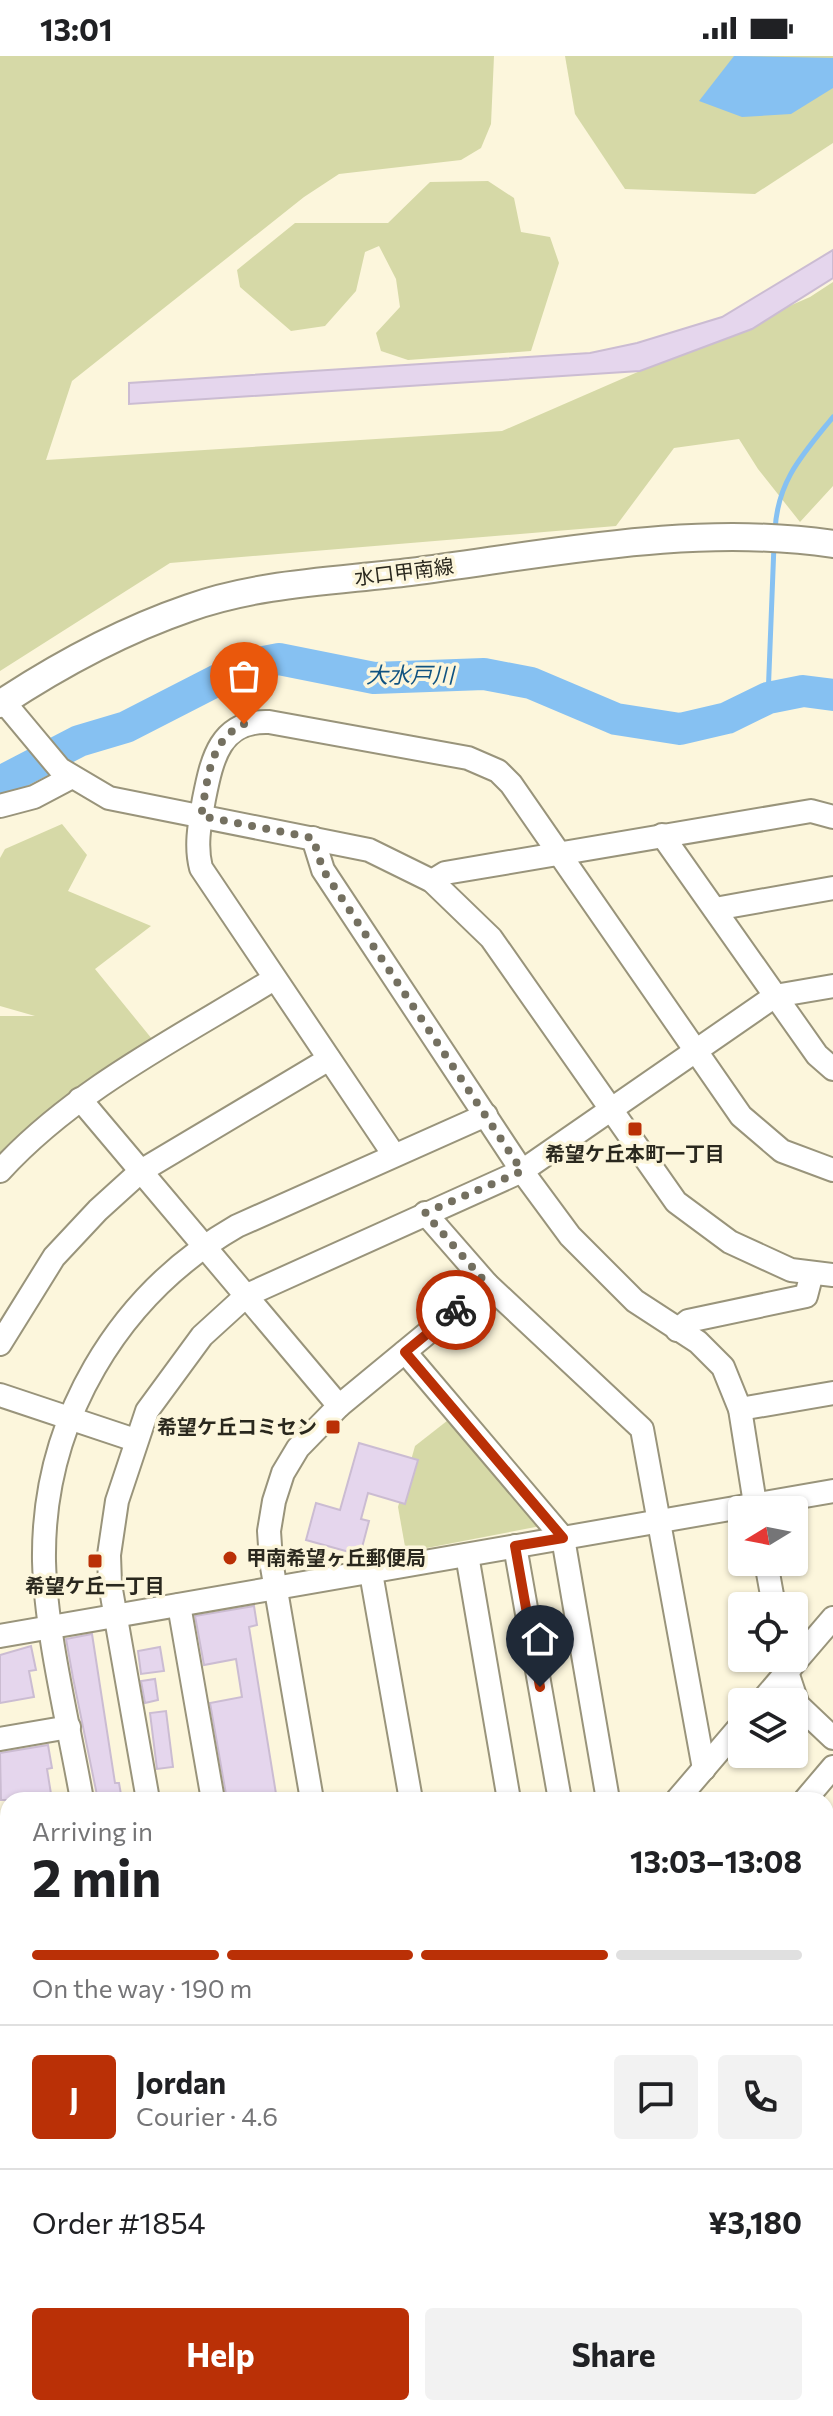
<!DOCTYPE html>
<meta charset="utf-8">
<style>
body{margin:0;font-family:Commissioner,"Noto Sans JP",sans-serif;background:#f2f2f2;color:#202124;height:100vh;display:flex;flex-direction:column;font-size:30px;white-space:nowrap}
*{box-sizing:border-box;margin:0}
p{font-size:26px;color:#757577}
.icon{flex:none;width:44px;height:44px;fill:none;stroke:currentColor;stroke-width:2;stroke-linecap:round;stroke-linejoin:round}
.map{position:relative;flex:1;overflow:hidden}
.details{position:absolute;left:0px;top:1736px;width:834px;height:624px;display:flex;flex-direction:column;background:#fff;border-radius:24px 24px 0 0;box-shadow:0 2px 6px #0004}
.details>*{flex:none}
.needle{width:52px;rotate:260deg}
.fabs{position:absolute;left:728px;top:1440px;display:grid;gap:16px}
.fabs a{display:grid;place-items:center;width:80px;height:80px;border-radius:8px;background:#fff;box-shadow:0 2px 6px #0004;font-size:40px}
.pin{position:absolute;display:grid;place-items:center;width:68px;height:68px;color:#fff;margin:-82px -34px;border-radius:50% 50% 50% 0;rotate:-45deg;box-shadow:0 0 8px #0007}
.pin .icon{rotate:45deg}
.courier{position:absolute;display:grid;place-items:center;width:80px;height:80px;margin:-40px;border:6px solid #ba3006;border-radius:50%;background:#fff;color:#222;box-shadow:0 2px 10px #0007}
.headline em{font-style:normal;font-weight:700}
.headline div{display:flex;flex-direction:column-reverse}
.headline{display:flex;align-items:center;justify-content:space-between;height:136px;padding:0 32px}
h1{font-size:52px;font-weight:700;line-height:60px}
.bar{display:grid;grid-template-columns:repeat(4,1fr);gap:12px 8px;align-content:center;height:96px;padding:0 32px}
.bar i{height:10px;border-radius:6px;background:#e0e0e0}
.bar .active{background:#ba3006}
.bar p{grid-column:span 4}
.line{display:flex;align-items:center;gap:20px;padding:0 32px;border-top:2px solid #e0e0e0}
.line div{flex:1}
.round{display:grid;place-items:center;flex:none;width:84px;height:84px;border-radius:8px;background:#f2f2f2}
.cta{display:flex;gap:16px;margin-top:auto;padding:16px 32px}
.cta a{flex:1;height:92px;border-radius:8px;background:#ba3006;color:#fff;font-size:32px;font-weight:700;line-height:92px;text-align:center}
.cta a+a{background:#f2f2f2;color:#202124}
.status{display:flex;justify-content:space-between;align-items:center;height:56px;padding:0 40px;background:#fff;direction:ltr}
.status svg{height:22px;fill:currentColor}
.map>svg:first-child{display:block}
.green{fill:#d6d9a7}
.water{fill:#86c1f2}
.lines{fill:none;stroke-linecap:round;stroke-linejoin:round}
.stream{stroke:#86c1f2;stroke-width:5}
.river{stroke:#86c1f2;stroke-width:32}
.building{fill:#e5d6ed;stroke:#cbbcd2;stroke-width:2}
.minor-casing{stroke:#99947b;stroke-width:26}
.major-casing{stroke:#99947b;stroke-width:30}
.minor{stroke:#fff;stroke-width:22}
.major{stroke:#fff;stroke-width:26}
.done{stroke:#747060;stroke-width:8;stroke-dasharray:0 14.4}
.route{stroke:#ba3006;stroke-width:10}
.poi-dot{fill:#ba3006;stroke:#fcf6dc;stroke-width:3}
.labels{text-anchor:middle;stroke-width:7;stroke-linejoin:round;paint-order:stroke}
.street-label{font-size:20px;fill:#2a281e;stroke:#fcf6dc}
.poi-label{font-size:20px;font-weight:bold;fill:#2a281e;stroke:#fcf6dc}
.water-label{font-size:22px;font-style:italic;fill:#105381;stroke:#fcf6dc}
</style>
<div class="status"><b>13:01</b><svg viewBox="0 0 49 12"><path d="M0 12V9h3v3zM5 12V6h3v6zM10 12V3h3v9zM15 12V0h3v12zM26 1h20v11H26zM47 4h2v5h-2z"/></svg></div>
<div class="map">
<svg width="833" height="2360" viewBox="0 0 833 2360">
<rect width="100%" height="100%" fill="#fcf6dc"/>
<g class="green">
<path d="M0,0H494L491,68L481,92L461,104L339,118L304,141L72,325L46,404L502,375L810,241L833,226V430L800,466L758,413L739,383L674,392L616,470L170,507L0,615Z"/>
<path d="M565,0H833V87L755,138L625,133L575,58Z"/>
<path d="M488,125L514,142L521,176L550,181L559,207L531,295L408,304L381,295L376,277L400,251L396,223L379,190L365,196L356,235L325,270L291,275L240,231L237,214L295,167H388L430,126Z"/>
<path d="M62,768L87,799L68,835L151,870L95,913L152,983C96,1018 46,1054 0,1102V960H35L0,950V802L5,793Z"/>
<path d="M452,1361L546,1469L406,1496L398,1451L415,1390Z"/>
</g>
<path class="water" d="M734,0L833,2V32L791,58L742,61L699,45Z"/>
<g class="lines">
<g class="stream">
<path d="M775,475C777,425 803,398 833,361"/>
<path d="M768,642L774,489"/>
</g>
<path class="river" d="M0,726L79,685L126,671L247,609L279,603L374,622L484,618L531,627L616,663L680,673L727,662L768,642L803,635L833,639"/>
</g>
<g class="building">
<path d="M833,194V222L752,273L640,315L129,348V327L590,297L637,287L722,261Z"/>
<path d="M359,1387L418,1404L405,1448L368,1437L361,1463L369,1465L360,1499L306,1484L316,1447L340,1454Z"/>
<path d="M254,1550L257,1569L249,1571L277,1744H227L210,1647L242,1641L236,1603L204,1609L195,1560Z"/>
<path d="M92,1578L115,1727H119L122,1744H98L73,1622L66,1583Z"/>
<path d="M31,1590L36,1614L29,1615L34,1641L0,1647V1599Z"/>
<path d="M160,1591L164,1615L141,1618L138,1595Z"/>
<path d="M155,1623L158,1644L145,1647L141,1625Z"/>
<path d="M166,1655L173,1711L157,1713L150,1657Z"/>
<path d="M48,1689L52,1712L47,1713L52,1744H1L0,1697Z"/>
</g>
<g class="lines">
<defs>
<g id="minor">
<path d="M4,646L60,713L109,742L369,794L432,825L491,882L676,1146L730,1186L791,1214L833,1219"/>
<path d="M0,750L34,741L70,722"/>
<path d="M662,779L817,999L833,1013"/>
<path d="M313,782L323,814L522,1115L570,1180L635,1245L698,1286L723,1311L740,1353L756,1454"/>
<path d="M432,825L445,817L811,755L833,761"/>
<path d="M715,853L833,832"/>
<path d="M80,1043L339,1350"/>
<path d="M394,1099L201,812C195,789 200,766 204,743C212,703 220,664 269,666L468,702L498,715L511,728L741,1060L782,1095L833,1114"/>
<path d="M0,1115C75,1033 180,981 274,923"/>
<path d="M425,1157L487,1228L642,1373L704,1713"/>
<path d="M677,1274L688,1265L806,1240L812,1217"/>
<path d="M0,1288L54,1201L98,1154L141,1115L329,1003"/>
<path d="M405,1296L563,1482L608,1744"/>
<path d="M0,1339L135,1384"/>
<path d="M740,1353L833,1337"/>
<path d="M515,1490L560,1744"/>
<path d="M467,1499L509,1744"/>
<path d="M766,1506L774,1550"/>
<path d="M371,1517L411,1744"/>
<path d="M179,1549L213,1744"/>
<path d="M0,1580L833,1435"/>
<path d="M784,1607L798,1649L833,1682"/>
<path d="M761,1646L833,1562"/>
<path d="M0,1683L69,1671"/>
<path d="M82,1744C69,1669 46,1580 44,1505C42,1366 117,1239 237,1170L486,1059"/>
<path d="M148,1744L110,1528L109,1499L117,1445L147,1355L202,1280L247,1239L522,1115L775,940L833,930"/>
<path d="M312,1744L271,1505L269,1475L274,1445L283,1417L298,1392L339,1350L487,1228"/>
<path d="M677,1744L742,1668"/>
<path d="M805,1744L833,1711"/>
<path d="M0,1781L8,1780"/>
<path d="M826,1865L833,1857"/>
<path d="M0,1880L8,1879"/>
<path d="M0,1974L8,1973"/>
<path d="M0,2048L8,2047"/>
<path d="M826,2060L833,2065"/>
<path d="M826,2104L833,2094"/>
<path d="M3,2147L8,2175"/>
<path d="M826,2227L833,2226"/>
<path d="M0,2256L8,2254"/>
<path d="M826,2305L833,2304"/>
<path d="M325,2352L335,2360"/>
<path d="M510,2360L557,2352"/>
</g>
<path id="major" d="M0,648C59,609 122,575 189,552C258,527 338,525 410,516C549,498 693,467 833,488"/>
</defs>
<use href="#minor" class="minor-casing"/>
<use href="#major" class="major-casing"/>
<use href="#minor" class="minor"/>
<use href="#major" class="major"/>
</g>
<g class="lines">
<path class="done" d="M244,668C208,684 208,726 201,760L313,782L323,814L522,1115L425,1157L487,1228L456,1254"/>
<path class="route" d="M456,1254L405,1296L563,1482L515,1490L540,1631"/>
</g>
<g class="poi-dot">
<rect x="627" y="1065" width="16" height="16" rx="4"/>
<rect x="325" y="1363" width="16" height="16" rx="4"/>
<circle cx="230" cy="1502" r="8"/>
<rect x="87" y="1497" width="16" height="16" rx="4"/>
</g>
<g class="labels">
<g class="street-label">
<text transform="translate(404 516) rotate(-7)" y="7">水口甲南線</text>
</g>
<g class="poi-label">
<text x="635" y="1105">希望ケ丘本町一丁目</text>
<text x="317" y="1378" text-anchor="end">希望ケ丘コミセン</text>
<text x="246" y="1509" text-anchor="start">甲南希望ヶ丘郵便局</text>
<text x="95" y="1537">希望ケ丘一丁目</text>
</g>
<g class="water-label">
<text x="410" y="627">大水戸川</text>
</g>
</g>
</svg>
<div class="fabs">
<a><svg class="needle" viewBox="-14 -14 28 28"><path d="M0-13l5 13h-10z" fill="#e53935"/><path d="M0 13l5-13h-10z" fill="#757577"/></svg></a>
<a><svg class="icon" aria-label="locate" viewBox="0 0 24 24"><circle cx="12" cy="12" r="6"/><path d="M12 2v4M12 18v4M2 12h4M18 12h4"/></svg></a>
<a><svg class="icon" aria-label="layers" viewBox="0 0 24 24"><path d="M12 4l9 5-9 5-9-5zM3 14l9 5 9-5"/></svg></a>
</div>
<div class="pin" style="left:244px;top:668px;background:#ea580c"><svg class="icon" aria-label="bag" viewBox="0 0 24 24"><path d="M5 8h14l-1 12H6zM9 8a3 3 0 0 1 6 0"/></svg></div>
<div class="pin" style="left:540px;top:1631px;background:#1f2937"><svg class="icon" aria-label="home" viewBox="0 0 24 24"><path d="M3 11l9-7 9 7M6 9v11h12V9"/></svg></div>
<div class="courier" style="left:456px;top:1254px"><svg class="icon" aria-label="bike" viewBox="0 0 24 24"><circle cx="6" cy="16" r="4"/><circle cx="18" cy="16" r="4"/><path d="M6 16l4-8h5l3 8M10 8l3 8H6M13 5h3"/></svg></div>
<section class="details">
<div class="headline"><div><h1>2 min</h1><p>Arriving in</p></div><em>13:03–13:08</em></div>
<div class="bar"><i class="active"></i><i class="active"></i><i class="active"></i><i></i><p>On the way · 190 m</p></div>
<div class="line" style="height:144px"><b class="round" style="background:#ba3006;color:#fff">J</b><div><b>Jordan</b><p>Courier · 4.6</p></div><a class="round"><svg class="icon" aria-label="chat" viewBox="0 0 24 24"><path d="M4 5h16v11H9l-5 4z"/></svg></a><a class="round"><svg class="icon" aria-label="phone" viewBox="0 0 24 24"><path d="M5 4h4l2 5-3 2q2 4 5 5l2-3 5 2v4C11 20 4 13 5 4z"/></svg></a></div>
<div class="line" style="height:104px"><div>Order #1854</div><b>¥3,180</b></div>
<div class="cta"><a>Help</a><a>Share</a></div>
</section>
</div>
